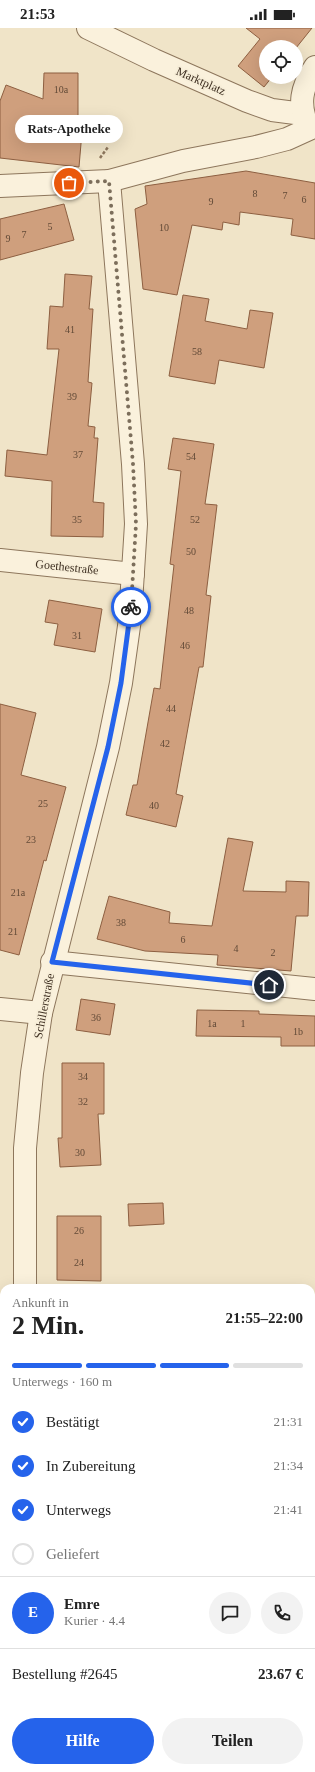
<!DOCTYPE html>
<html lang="de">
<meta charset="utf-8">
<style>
body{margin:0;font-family:"Times New Roman",serif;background:#f2f2f2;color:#222;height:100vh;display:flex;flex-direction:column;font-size:15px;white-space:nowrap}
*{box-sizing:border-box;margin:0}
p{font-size:13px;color:#767676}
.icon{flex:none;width:22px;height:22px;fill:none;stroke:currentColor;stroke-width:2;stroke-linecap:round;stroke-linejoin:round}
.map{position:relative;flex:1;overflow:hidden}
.panel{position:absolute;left:0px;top:1256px;width:315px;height:488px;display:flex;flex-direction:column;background:#fff;border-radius:12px 12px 0 0;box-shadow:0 4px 16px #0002}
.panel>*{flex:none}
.buttons{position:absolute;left:259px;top:12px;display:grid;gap:8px}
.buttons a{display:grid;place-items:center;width:44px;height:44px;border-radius:50%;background:#fff;box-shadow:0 4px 16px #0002;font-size:20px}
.pin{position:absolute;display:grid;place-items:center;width:34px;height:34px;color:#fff;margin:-17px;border:2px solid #fff;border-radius:50%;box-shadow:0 1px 4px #0007}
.courier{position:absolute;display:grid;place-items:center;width:40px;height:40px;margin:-20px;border:3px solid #2563eb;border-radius:50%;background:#fff;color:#222;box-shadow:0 1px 5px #0007}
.bubble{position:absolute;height:28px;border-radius:14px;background:#fff;box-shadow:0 4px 16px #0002;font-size:13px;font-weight:800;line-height:28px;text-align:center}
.overview em{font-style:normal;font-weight:800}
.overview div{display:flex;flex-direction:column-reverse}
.overview{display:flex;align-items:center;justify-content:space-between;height:68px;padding:0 12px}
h1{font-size:26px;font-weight:800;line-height:30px}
.bar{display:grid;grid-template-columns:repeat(4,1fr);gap:6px 4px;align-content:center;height:48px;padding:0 12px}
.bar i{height:5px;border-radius:3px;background:#e0e0e0}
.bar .on{background:#2563eb}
.bar p{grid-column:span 4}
.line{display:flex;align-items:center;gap:10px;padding:0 12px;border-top:1px solid #e0e0e0}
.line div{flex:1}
.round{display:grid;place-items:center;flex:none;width:42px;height:42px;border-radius:21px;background:#f2f2f2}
ol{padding:0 12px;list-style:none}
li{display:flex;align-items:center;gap:12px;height:44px}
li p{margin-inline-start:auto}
li .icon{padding:4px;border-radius:50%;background:#2563eb;color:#fff;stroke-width:4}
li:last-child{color:#767676}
li i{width:22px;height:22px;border:2px solid #e0e0e0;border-radius:50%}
.action{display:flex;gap:8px;margin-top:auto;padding:8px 12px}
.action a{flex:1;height:46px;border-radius:24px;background:#2563eb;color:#fff;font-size:16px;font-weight:800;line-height:46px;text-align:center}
.action a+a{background:#f2f2f2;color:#222}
.status{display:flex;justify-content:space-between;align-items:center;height:28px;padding:0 20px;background:#fff;direction:ltr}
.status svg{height:11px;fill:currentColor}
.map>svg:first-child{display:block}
.building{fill:#cf9f7d;stroke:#8d5f41}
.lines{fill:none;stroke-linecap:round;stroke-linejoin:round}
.minor-casing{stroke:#8d765c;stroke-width:24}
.path{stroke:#8d765c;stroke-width:2.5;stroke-dasharray:3 2;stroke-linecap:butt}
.minor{stroke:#faf1dc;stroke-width:22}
.done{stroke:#7c6e5b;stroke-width:4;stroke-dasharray:0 7.2}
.route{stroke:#2563eb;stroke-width:5}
.labels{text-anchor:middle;stroke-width:3.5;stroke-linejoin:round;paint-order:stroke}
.number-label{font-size:10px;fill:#624a37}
.street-label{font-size:12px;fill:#3d2e20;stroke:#f7eed8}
</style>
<div class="status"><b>21:53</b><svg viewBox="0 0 49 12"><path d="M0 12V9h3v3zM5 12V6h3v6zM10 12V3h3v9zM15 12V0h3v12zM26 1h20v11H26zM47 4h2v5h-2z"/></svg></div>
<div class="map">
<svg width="315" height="1744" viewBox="0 0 315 1744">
<rect width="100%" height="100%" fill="#f0e4c8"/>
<g class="building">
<path d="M246,0H312L296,20L266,19V49H272L264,59L238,38L260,11Z"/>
<path d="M44,45H78V103L82,104L79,139L0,130V73L6,57L43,71Z"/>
<path d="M246,143L315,155V211L291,207L293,191L240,184L239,197L223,194L222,202L192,197L177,267L143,261L135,181L147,176L145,158Z"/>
<path d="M64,176L74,212L0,232V191Z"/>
<path d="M65,246L92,248L89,281H93L88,354L92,355L88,398L95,399L94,410H98L93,474L104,475L103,509L51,508L52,453L5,448L7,422L47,427L59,321H47L50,278L63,279Z"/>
<path d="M183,267L209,271L205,293L247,301L250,282L273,285L264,340L219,332L215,356L169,348Z"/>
<path d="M173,410L214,416L205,476L217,477L206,567L211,568L203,639H199L176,766L183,768L176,799L126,787L133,757H137L154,660L160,661L174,537L170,536L181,443L168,441Z"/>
<path d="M49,572L102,581L95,624L54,617L58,596L45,594Z"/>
<path d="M0,676L36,685L21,747L66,759L46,833L44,832L19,927L0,922Z"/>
<path d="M228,810L253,814L243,863L286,864V853L309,854L308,888H296L291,943L217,937L218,927L145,923L97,911L109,868L170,884L169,895L212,898Z"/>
<path d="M81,971L115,976L110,1007L76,1002Z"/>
<path d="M197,982L259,983V986L315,988V1018H281V1009L196,1008Z"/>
<path d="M62,1035H104V1086H98L101,1137L60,1139L58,1110H62Z"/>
<path d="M163,1175L164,1196L129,1198L128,1176Z"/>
<path d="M57,1188H101V1253L57,1252Z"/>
</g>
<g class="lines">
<defs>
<g id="minor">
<path d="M88,0L154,32L247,73L272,82L303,86"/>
<path d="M308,99C298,76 301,60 315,39"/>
<path d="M0,158L109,153L183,133L256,119L287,111L309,101"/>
<path d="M0,532L133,546"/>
<path d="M52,934L315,961"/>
<path d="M0,981L41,985"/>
<path d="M25,1260V1120L32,1045L41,985L108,719L121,655L130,591L136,496L133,436L109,153"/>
<path d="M0,1558H4"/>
<path d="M54,1740L55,1744"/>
</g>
</defs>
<use href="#minor" class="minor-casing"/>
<path class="path" d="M100,130L108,119"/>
<use href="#minor" class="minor"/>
</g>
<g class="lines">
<path class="done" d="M69,155L109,153L133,436L136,496L131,579"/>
<path class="route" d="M131,579L121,655L108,719L52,934L269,957"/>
</g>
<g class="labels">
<g class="number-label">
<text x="61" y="65">10a</text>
<text x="255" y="169">8</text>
<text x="285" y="171">7</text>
<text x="304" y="175">6</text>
<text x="211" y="177">9</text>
<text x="50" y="202">5</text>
<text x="164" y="203">10</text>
<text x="24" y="210">7</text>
<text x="8" y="214">9</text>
<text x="70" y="305">41</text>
<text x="197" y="327">58</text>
<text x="72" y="372">39</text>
<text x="78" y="430">37</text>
<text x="191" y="432">54</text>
<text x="77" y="495">35</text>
<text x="195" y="495">52</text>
<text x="191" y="527">50</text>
<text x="189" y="586">48</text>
<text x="77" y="611">31</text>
<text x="185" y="621">46</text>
<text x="171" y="684">44</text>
<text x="165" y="719">42</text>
<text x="43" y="779">25</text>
<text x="154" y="781">40</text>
<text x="31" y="815">23</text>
<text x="18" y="868">21a</text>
<text x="121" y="898">38</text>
<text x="13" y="907">21</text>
<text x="183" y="915">6</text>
<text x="236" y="924">4</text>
<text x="273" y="928">2</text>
<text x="96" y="993">36</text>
<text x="212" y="999">1a</text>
<text x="243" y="999">1</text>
<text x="298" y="1007">1b</text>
<text x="83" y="1052">34</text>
<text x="83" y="1077">32</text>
<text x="80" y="1128">30</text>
<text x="79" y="1206">26</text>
<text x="79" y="1238">24</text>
</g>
<g class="street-label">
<text transform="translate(201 53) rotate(24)" y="4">Marktplatz</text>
<text transform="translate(67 539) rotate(6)" y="4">Goethestraße</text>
<text transform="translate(44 978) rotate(-79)" y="4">Schillerstraße</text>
</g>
</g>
</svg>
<div class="buttons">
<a><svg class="icon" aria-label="locate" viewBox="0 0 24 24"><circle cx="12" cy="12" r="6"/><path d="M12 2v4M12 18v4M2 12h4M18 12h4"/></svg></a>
</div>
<div class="pin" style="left:69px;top:155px;background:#ea580c"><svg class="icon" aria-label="bag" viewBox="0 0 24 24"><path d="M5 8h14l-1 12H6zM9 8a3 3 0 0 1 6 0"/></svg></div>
<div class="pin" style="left:269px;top:957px;background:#1f2937"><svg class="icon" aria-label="home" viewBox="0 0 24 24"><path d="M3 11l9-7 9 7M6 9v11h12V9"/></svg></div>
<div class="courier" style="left:131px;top:579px"><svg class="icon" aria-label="bike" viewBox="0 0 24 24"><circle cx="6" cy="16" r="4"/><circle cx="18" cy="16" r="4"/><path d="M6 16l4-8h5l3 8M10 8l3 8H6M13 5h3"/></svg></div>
<div class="bubble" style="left:15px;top:87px;width:108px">Rats-Apotheke</div>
<section class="panel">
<div class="overview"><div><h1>2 Min.</h1><p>Ankunft in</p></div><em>21:55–22:00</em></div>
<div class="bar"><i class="on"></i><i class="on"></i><i class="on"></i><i></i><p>Unterwegs · 160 m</p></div>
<ol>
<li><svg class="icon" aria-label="check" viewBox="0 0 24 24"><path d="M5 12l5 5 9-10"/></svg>Bestätigt<p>21:31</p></li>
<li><svg class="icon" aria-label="check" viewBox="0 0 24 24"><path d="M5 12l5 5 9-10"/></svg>In Zubereitung<p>21:34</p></li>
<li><svg class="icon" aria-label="check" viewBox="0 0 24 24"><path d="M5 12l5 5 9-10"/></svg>Unterwegs<p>21:41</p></li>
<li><i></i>Geliefert</li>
</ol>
<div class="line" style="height:72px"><b class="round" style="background:#2563eb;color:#fff">E</b><div><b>Emre</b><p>Kurier · 4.4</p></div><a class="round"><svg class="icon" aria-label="chat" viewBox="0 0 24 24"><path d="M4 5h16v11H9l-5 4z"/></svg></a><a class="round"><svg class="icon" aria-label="phone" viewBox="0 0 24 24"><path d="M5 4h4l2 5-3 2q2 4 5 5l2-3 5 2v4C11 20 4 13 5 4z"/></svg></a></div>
<div class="line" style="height:52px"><div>Bestellung #2645</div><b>23.67 €</b></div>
<div class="action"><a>Hilfe</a><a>Teilen</a></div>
</section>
</div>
